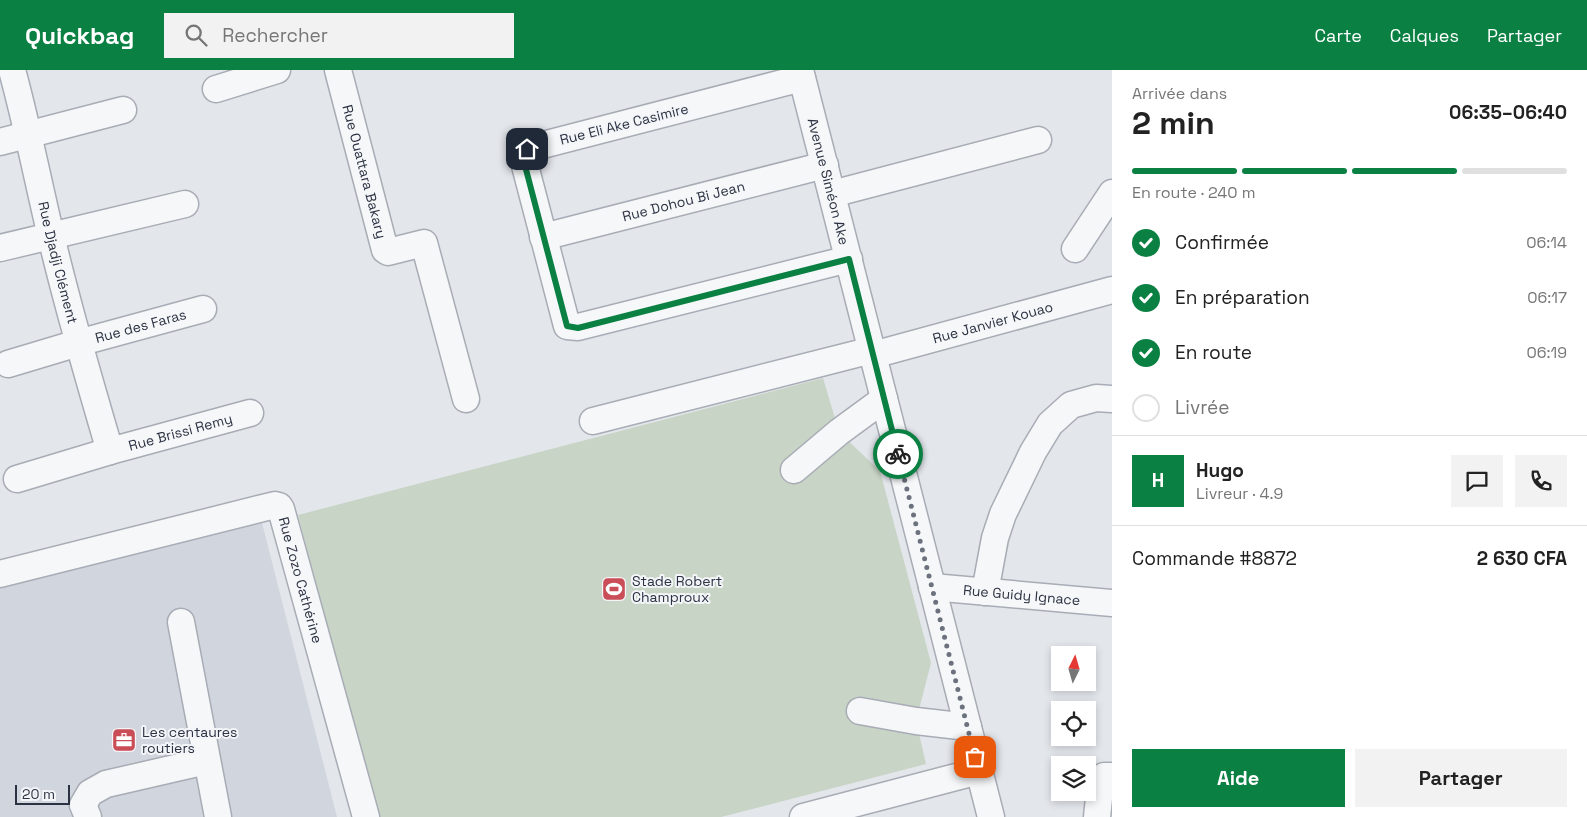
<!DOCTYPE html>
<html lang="fr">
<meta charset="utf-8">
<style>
body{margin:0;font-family:"Space Grotesk",sans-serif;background:#f2f2f2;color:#222;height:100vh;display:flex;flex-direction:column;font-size:19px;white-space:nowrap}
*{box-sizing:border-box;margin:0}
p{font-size:16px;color:#767676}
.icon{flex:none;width:28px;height:28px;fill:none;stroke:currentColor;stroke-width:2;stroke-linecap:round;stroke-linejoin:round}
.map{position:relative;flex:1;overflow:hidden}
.panel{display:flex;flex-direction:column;background:#fff;width:475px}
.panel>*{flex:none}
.needle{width:32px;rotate:5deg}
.buttons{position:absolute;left:1051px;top:576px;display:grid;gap:10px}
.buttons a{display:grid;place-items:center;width:45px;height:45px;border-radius:0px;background:#fff;box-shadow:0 2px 8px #0003;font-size:25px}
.scale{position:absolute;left:15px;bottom:12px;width:55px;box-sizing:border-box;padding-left:5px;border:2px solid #2b3242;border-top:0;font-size:14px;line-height:18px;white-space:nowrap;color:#2b3242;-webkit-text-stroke:4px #f3f5f8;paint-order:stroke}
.pin{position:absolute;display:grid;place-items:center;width:42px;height:42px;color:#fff;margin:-21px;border-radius:10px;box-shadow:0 2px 8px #0006}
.courier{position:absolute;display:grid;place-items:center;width:50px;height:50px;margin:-25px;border:4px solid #0b8043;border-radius:50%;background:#fff;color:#222;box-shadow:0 1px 6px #0007}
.headline em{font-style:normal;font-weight:700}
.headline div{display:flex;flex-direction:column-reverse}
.headline{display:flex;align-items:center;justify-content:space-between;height:85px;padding:0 20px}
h1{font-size:32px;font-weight:700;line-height:38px}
.bar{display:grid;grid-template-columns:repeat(4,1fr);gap:8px 5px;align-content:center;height:60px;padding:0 20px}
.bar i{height:6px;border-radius:4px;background:#e0e0e0}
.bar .current{background:#0b8043}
.bar p{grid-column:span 4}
.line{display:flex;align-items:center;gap:12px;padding:0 20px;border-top:1px solid #e0e0e0}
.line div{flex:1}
.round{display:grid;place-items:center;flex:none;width:52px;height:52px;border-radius:0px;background:#f2f2f2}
ol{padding:0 20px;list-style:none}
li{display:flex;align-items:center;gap:15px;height:55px}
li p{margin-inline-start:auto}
li .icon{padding:5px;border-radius:50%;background:#0b8043;color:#fff;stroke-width:4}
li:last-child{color:#767676}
li i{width:28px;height:28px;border:2px solid #e0e0e0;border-radius:50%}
.button{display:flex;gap:10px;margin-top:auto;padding:10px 20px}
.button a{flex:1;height:58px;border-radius:0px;background:#0b8043;color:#fff;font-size:20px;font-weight:700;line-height:58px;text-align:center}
.button a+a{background:#f2f2f2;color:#222}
header{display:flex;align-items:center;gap:30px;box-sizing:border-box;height:70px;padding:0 25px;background:#0b8043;color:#fff}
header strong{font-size:24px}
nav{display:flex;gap:28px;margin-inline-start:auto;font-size:18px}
.search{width:350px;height:45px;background:#f2f2f2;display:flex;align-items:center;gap:12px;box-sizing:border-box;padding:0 18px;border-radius:0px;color:#767676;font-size:19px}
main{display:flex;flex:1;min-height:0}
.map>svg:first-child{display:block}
.built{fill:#d1d5dd}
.pitch{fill:#c8d4c5}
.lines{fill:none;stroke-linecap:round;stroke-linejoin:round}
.minor-casing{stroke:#a8acb5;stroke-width:29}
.minor{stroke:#f6f7f9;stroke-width:26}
.done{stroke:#6b717d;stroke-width:5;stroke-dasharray:0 9}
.route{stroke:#0b8043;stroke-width:6}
.labels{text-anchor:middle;stroke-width:4;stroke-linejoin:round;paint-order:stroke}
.street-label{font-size:14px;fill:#2b3242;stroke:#f3f5f8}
.poi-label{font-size:14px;fill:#2b3242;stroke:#f3f5f8;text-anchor:start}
</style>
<header>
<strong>Quickbag</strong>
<div class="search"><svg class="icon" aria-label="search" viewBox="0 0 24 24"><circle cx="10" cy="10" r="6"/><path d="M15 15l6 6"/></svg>Rechercher</div>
<nav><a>Carte</a><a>Calques</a><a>Partager</a></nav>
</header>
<main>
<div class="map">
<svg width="1112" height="747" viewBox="0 0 1112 747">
<rect width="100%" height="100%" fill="#e3e6eb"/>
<path class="built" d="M261,449L337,747H0V515Z"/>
<path class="pitch" d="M823,308L839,362L880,401L931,593L916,651L926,694L721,747H378L298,445Z"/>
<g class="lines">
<defs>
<g id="minor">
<path id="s1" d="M12,0C27,55 38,111 51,166C68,238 89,310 110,381"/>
<path id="s2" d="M338,0L385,180L388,182L424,173L466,329"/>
<path id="s3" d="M800,0L991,747"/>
<path d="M802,8L527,79L524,82L523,88L567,256L578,257L849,189"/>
<path d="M216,19L277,0"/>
<path d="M0,72L123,40"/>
<path d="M832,124L1038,70"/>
<path id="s4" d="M543,167L825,95"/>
<path d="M0,178L185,134"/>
<path d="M1075,179L1112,123"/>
<path id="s5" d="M873,285L1112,220"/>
<path id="s6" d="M8,294L78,273L203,239"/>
<path d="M593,351L872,280"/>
<path d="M794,400L839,362L884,329"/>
<path id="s7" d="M17,409L110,381L250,343"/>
<path id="s8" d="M0,504L275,435L279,436L281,439L366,747"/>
<path id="s9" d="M932,517L1112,533"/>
<path d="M985,522L995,468L1003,444L1033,382L1050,354L1071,335L1096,328L1112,329"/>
<path d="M181,552L218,747"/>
<path d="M860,641L916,651L968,657"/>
<path d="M88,747L83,735L90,723L106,714L206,691"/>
<path d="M803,747L979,701"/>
<path d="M1097,747L1101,709L1104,706H1112"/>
</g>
</defs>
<use href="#minor" class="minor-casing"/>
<use href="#minor" class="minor"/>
</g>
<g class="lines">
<path class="done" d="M898,384L975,687"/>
<path class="route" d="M527,79L524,82L523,88L567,256L578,258L849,189L898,384"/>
</g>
<defs>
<symbol id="stadium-square" viewBox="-11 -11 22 22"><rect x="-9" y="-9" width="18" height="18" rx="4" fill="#ca4e58" stroke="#f3f5f8"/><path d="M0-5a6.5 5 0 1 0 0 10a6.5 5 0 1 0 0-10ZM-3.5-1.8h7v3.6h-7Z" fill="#fff"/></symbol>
<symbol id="office-square" viewBox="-11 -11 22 22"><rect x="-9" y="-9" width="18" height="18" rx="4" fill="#ca4e58" stroke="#f3f5f8"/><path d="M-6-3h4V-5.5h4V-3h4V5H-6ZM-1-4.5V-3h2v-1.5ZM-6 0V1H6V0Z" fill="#fff"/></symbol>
</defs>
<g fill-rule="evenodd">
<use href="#stadium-square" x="600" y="505" width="28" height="28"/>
<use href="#office-square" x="110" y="656" width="28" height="28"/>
</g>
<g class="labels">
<g class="street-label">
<text transform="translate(624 54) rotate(-14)" y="5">Rue Eli Ake Casimire</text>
<text dy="5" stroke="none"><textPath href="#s2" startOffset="105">Rue Ouattara Bakary</textPath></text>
<text dy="5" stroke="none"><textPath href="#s3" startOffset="115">Avenue Siméon Ake</textPath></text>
<text dy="5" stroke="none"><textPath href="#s4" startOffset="145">Rue Dohou Bi Jean</textPath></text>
<text dy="5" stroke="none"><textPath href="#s1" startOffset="198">Rue Djadji Clément</textPath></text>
<text dy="5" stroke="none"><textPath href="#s5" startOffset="124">Rue Janvier Kouao</textPath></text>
<text dy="5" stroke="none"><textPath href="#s6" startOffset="138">Rue des Faras</textPath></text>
<text dy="5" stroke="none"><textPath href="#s7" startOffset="170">Rue Brissi Remy</textPath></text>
<text dy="5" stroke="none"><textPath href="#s8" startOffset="365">Rue Zozo Cathérine</textPath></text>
<text dy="5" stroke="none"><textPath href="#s9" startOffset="90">Rue Guidy Ignace</textPath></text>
</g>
<g class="poi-label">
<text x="632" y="516">Stade Robert<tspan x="632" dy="16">Champroux</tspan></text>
<text x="142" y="667">Les centaures<tspan x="142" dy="16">routiers</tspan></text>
</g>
</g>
</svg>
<div class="buttons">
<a><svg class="needle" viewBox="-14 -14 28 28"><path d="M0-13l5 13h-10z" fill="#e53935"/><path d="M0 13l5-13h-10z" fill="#767676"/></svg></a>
<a><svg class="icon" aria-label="locate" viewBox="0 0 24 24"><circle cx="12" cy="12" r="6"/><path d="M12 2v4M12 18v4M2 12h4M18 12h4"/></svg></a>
<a><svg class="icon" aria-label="layers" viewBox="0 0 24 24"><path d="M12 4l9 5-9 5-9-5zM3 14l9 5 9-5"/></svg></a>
</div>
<div class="scale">20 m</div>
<div class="pin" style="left:975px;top:687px;background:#ea580c"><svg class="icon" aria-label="bag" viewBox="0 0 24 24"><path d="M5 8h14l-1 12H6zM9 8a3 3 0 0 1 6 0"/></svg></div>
<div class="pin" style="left:527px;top:79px;background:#1f2937"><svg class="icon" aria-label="home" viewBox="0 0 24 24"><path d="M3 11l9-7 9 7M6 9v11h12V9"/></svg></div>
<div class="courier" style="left:898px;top:384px"><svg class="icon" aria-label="bike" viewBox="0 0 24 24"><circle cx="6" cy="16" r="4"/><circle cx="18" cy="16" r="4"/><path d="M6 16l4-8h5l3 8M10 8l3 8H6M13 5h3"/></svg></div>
</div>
<section class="panel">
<div class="headline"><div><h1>2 min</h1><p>Arrivée dans</p></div><em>06:35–06:40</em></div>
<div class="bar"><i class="current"></i><i class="current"></i><i class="current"></i><i></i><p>En route · 240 m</p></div>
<ol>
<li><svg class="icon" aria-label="check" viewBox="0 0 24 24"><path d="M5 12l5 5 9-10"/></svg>Confirmée<p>06:14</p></li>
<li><svg class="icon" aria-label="check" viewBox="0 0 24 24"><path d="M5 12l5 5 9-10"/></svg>En préparation<p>06:17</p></li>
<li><svg class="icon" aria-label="check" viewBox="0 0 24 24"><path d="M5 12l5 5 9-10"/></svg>En route<p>06:19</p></li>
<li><i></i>Livrée</li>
</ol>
<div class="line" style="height:90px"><b class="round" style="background:#0b8043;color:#fff">H</b><div><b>Hugo</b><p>Livreur · 4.9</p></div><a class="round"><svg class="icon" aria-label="chat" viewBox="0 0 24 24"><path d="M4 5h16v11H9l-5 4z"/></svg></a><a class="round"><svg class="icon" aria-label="phone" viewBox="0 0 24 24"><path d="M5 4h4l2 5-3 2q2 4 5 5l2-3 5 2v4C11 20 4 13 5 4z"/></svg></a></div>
<div class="line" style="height:65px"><div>Commande #8872</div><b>2 630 CFA</b></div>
<div class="button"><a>Aide</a><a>Partager</a></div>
</section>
</main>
